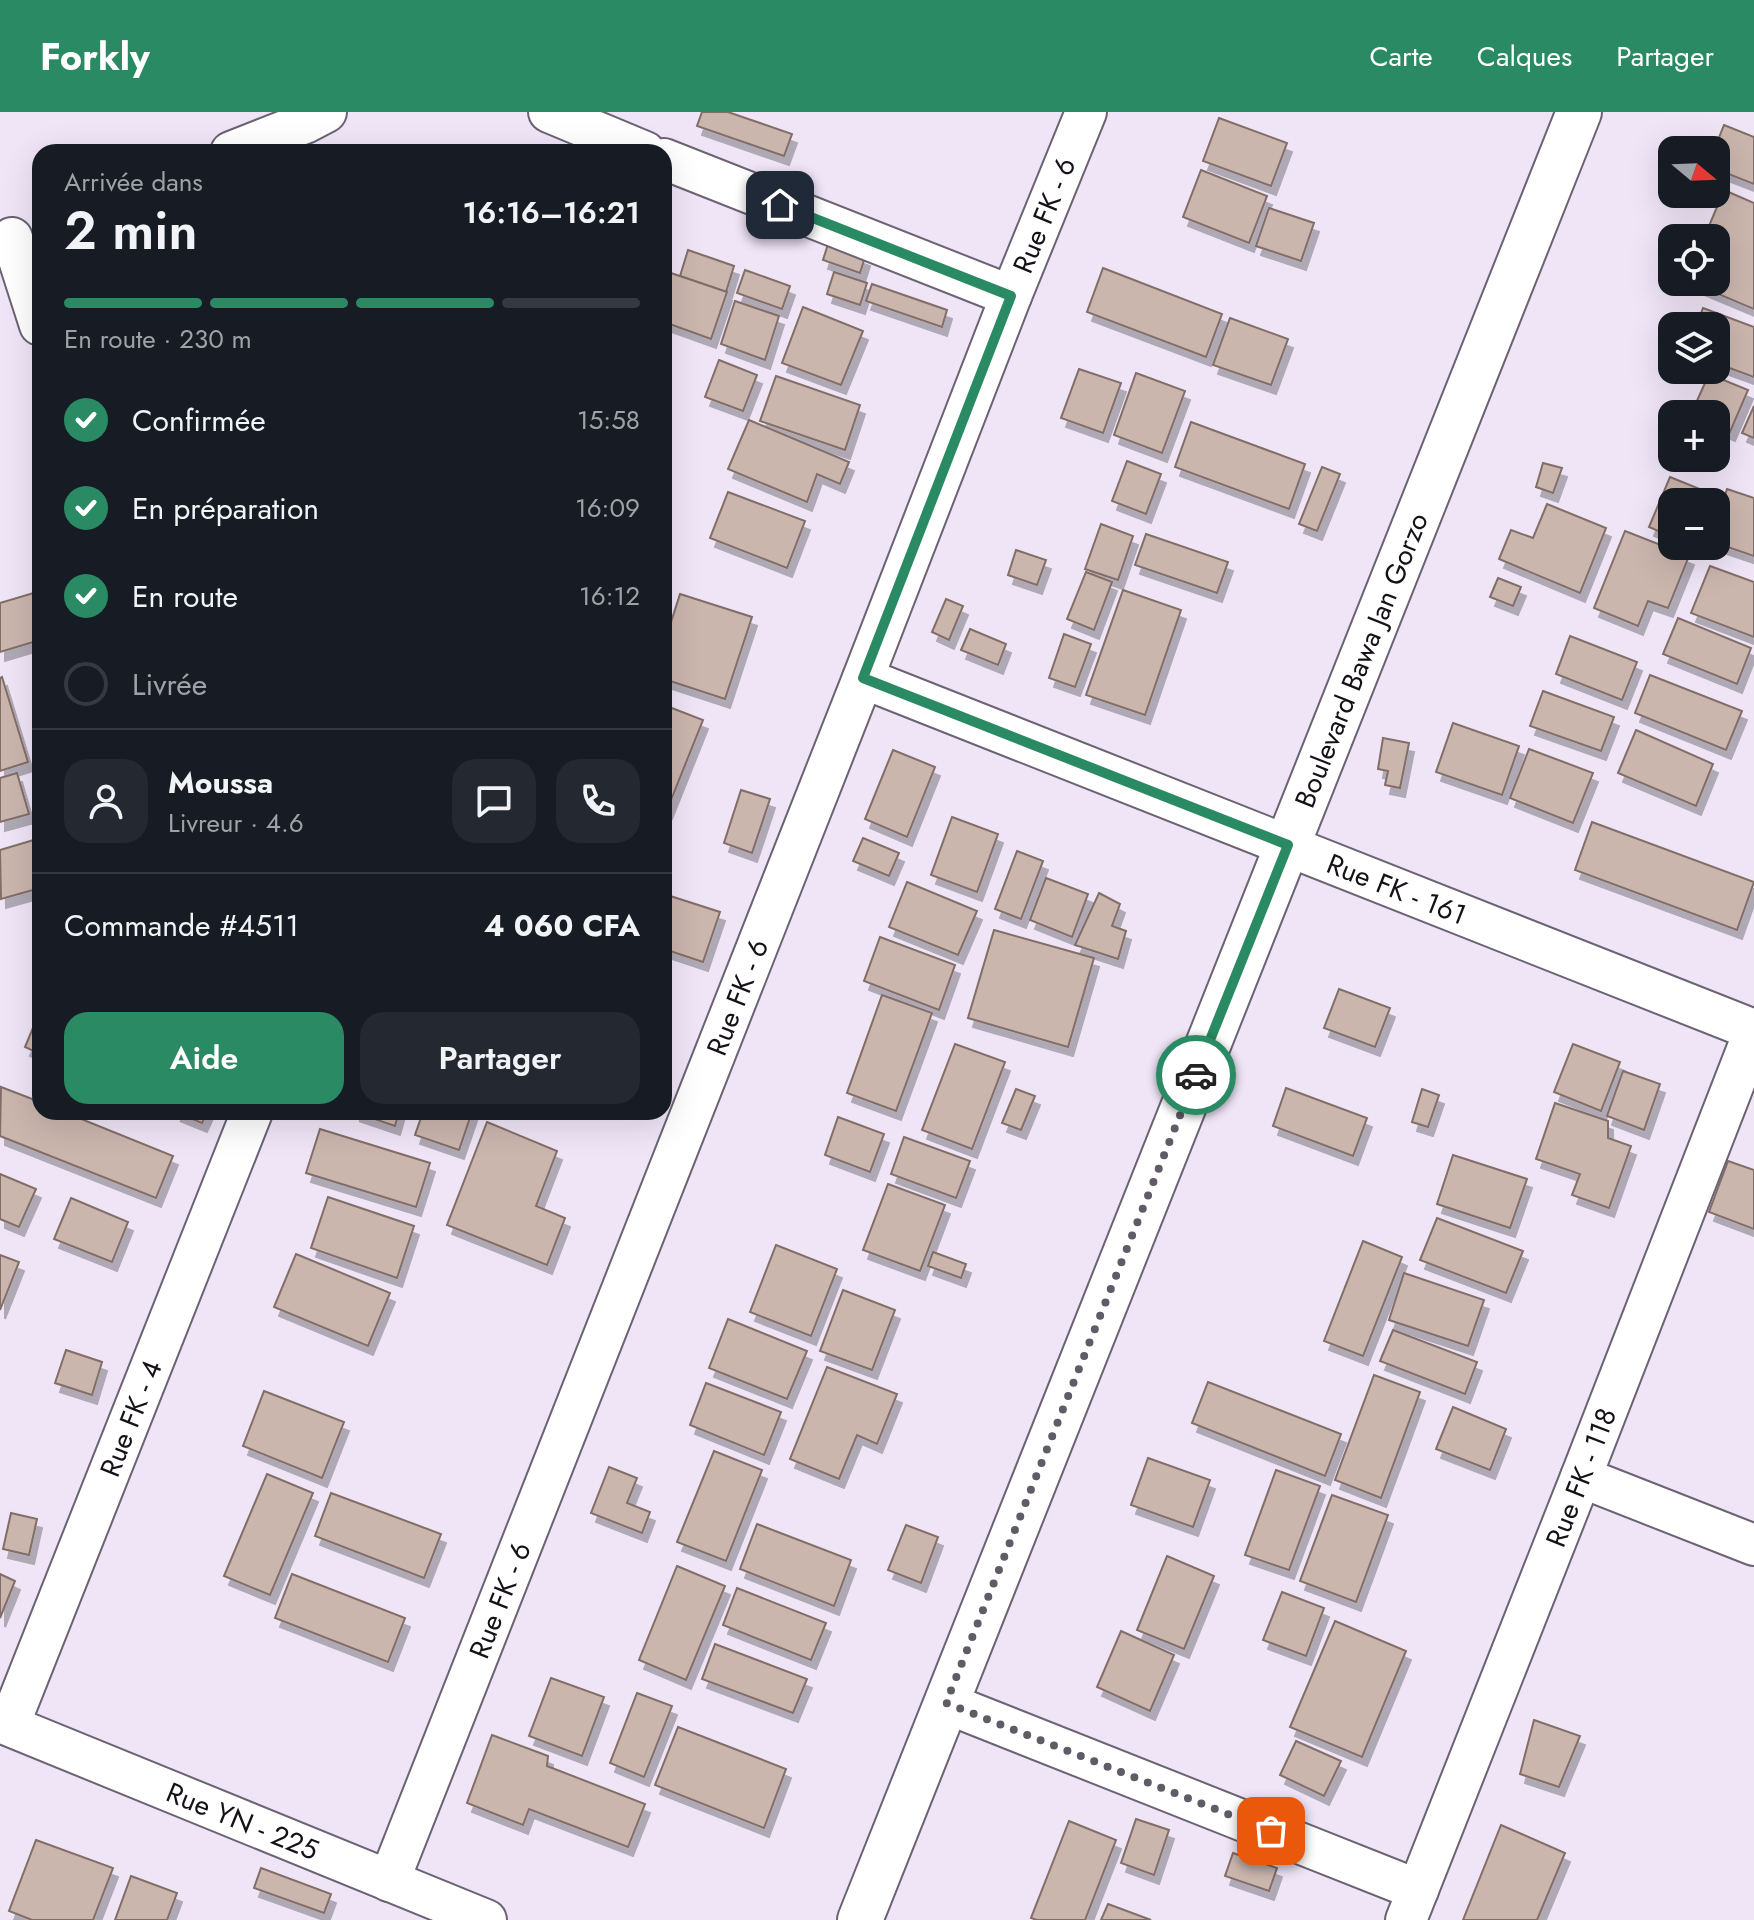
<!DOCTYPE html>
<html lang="fr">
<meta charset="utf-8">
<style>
body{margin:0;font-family:Jost,sans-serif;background:#242831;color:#f1f3f6;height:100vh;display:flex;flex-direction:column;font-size:30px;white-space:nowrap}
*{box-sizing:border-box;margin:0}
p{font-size:26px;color:#9ea1a6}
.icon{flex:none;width:44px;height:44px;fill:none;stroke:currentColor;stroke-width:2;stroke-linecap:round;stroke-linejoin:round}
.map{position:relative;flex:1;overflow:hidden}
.side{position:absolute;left:32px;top:32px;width:640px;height:976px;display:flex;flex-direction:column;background:#171b24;border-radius:24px;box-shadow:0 8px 32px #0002}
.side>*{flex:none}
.needle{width:52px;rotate:109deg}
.buttons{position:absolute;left:1658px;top:24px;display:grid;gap:16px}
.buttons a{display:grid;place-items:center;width:72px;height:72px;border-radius:16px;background:#171b24;box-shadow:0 8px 32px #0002;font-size:40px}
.pin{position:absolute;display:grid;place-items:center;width:68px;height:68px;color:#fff;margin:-34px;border-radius:16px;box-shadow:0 4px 12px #0006}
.courier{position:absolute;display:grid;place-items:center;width:80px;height:80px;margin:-40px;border:6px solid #298a63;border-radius:50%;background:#fff;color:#222;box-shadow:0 2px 10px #0007}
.overview em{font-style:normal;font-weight:600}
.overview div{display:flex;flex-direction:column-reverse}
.overview{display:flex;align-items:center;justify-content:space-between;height:136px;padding:0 32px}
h1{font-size:52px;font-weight:600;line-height:60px}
.bar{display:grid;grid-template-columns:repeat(4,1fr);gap:12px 8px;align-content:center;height:96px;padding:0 32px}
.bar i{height:10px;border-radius:6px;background:#363941}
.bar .current{background:#298a63}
.bar p{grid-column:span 4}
.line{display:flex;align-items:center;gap:20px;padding:0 32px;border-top:2px solid #363941}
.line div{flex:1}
.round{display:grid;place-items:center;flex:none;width:84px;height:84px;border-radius:24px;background:#242831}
ol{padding:0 32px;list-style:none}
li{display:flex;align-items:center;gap:24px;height:88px}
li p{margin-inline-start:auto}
li .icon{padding:8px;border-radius:50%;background:#298a63;color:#fff;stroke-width:4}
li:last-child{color:#9ea1a6}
li i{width:44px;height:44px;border:4px solid #363941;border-radius:50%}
.cta{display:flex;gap:16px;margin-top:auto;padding:16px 32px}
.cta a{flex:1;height:92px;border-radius:24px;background:#298a63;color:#fff;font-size:32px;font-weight:600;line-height:92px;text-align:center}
.cta a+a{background:#242831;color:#f1f3f6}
header{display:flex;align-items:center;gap:48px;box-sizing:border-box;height:112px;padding:0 40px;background:#298a63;color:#fff}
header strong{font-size:38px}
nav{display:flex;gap:44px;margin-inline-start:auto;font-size:28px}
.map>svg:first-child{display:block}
.building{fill:#cbb6ae;stroke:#826e67;stroke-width:2;filter:url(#shadow)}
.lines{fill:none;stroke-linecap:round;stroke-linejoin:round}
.street-casing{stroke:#6b6272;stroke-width:44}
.secondary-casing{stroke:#6b6272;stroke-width:48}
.street{stroke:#fff;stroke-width:40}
.secondary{stroke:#fff;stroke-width:44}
.done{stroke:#615b65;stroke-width:8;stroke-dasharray:0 14.4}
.route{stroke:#298a63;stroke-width:10}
.labels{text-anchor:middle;stroke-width:7;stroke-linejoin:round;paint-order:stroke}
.street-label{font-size:28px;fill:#151117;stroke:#fff}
</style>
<header>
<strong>Forkly</strong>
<nav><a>Carte</a><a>Calques</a><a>Partager</a></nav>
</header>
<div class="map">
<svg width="1754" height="1808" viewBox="0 0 1754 1808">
<defs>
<filter id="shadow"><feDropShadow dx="5" dy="9" stdDeviation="0" flood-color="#0004"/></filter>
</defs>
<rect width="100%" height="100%" fill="#efe5f7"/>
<g class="building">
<path d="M702,0H728L792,22L784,44L697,14Z"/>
<path d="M1219,6L1287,31L1271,74L1203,49Z"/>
<path d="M1724,13L1754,25V72L1716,57V38H1714Z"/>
<path d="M1201,58L1267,84L1249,131L1183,105Z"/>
<path d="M1724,78L1754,91V197L1690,170H1716V126H1704Z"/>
<path d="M1269,96L1314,111L1301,149L1256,134Z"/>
<path d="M828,132L865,145L860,161L823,148Z"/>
<path d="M688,138L734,154L726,180L680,164Z"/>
<path d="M1103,156L1222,202L1206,245L1087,200Z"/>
<path d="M745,158L790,174L782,197L737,181Z"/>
<path d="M665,159L727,180L711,227L664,210Z"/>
<path d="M834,160L867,171L860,193L827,182Z"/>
<path d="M872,172L947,198L942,215L866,189Z"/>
<path d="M735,189L779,204L765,248L721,232Z"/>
<path d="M803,195L863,219L841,273L782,251Z"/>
<path d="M1703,196L1754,215V265L1716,251V214H1696Z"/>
<path d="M1230,206L1288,227L1271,273L1213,253Z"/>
<path d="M719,248L757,263L743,299L705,285Z"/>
<path d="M1079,257L1121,271L1103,321L1061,306Z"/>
<path d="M1136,261L1185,279L1162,341L1114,323Z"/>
<path d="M1709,262L1748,278L1730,320L1716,314V302H1691Z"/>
<path d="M776,264L860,293L845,338L760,309Z"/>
<path d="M1754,294V326L1742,321Z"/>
<path d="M749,308L849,350L840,372L817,362L807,390L728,357Z"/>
<path d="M1191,310L1305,352L1289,397L1175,355Z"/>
<path d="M1127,349L1161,362L1146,402L1112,389Z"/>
<path d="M1543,351L1562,356L1553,381L1536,375Z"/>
<path d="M1322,355L1340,362L1317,419L1299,412Z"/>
<path d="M1670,365L1717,384L1715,390H1672V425L1649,415Z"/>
<path d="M1727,377L1754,386V444L1716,431V410Z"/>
<path d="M728,380L805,409L787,456L710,426Z"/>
<path d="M1547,392L1606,416L1580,481L1499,447L1511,418L1533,426Z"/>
<path d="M1101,412L1133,424L1118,468L1085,457Z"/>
<path d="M1625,419L1689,444L1668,496L1648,489L1638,514L1594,496Z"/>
<path d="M1146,422L1228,450L1217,481L1135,453Z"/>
<path d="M1016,438L1046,448L1037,473L1008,463Z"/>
<path d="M1710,454L1754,470V525L1691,501Z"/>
<path d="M1086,460L1112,470L1094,518L1067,507Z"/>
<path d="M1498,466L1521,475L1513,494L1490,485Z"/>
<path d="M1123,478L1181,498L1145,603L1086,583Z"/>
<path d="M40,479V528L0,540V491Z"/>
<path d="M680,482L752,505L725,587L664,567V532Z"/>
<path d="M946,487L963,494L949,528L932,520Z"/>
<path d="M1678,506L1751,536L1737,572L1663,542Z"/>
<path d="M970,517L1006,532L998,553L961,538Z"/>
<path d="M1064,522L1091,532L1075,575L1049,566Z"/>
<path d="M1570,524L1637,550L1622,588L1556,562Z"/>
<path d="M1650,563L1742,599L1726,638L1635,601Z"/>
<path d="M2,565L28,650L0,659V566Z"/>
<path d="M1543,579L1614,605L1601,639L1530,614Z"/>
<path d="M664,593L703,608L667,698L664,696Z"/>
<path d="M1453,611L1519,634L1502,683L1436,660Z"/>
<path d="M1636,618L1713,652L1696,694L1618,661Z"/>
<path d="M1383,626L1409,631L1400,676L1385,673L1388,659L1378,657Z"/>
<path d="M1529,637L1593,661L1573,711L1510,686Z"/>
<path d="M893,638L935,655L907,725L865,707Z"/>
<path d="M17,661L29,702L0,710V666Z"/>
<path d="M741,678L770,687L752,741L724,731Z"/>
<path d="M952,705L998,722L977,780L931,763Z"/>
<path d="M1592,710L1754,770L1737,818L1575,758Z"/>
<path d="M863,726L899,741L889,764L853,749Z"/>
<path d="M37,727L40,737V776L1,787L0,738Z"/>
<path d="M1017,739L1043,749L1021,807L995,797Z"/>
<path d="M1046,766L1088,782L1072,825L1030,808Z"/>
<path d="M907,770L977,799L958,843L889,815Z"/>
<path d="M1099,781L1120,792L1112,814L1126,819L1118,847L1075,833Z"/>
<path d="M664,782L720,800L703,850L664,837Z"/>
<path d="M994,818L1094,846L1068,935L968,906Z"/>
<path d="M880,825L955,853L939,898L864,869Z"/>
<path d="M1339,877L1390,896L1375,935L1324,916Z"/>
<path d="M882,883L932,901L896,999L847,981Z"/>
<path d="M40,899V942L25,935Z"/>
<path d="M955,932L1005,950L972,1037L922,1018Z"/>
<path d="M1573,932L1620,950L1601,999L1554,980Z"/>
<path d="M1623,959L1660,972L1644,1018L1607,1004Z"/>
<path d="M1,975L40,990V1000H64L173,1044L156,1086L0,1024Z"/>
<path d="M1286,976L1367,1006L1353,1044L1273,1014Z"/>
<path d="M1016,977L1035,984L1021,1018L1002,1011Z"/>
<path d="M1422,977L1439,983L1428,1015L1412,1010Z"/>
<path d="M1555,991L1608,1009V1026L1631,1034L1609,1096L1572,1083L1580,1062L1536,1047Z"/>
<path d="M175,1000H207L202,1011Z"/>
<path d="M354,1000H399L395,1014Z"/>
<path d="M423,1000H472L459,1038L415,1023Z"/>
<path d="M838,1005L884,1022L870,1060L825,1043Z"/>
<path d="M487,1010L557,1039L536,1094L565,1106L547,1153L447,1113Z"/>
<path d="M320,1017L430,1051L416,1095L306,1061Z"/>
<path d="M904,1025L970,1049L956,1086L891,1062Z"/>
<path d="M1453,1043L1527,1067L1510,1116L1437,1092Z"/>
<path d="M1728,1049L1754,1058V1117L1709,1100Z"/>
<path d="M0,1062L36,1077L19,1115L0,1107Z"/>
<path d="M888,1072L945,1093L920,1159L863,1138Z"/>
<path d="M328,1085L414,1114L397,1166L311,1136Z"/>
<path d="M71,1086L128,1110L112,1150L54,1127Z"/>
<path d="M1437,1106L1523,1139L1506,1181L1420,1148Z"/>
<path d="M1363,1129L1402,1145L1363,1244L1324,1229Z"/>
<path d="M776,1133L837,1157L811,1224L750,1200Z"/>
<path d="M933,1140L966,1152L961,1166L928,1154Z"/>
<path d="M296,1142L390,1181L368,1234L274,1195Z"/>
<path d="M0,1143L19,1150L0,1198Z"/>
<path d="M1404,1161L1484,1188L1468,1234L1389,1208Z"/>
<path d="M843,1178L895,1198L872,1258L820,1239Z"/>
<path d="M728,1207L807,1239L787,1287L709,1256Z"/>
<path d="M1393,1218L1477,1250L1465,1282L1380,1249Z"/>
<path d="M66,1238L102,1250L92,1283L55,1271Z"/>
<path d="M827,1255L897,1282L877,1332L857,1323L839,1367L790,1347Z"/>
<path d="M1374,1263L1420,1280L1381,1386L1335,1368Z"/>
<path d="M1208,1270L1341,1322L1325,1364L1192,1311Z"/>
<path d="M706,1271L781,1300L764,1343L690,1313Z"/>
<path d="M264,1279L344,1310L322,1366L243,1334Z"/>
<path d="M1453,1295L1506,1317L1490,1358L1436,1337Z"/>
<path d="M714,1339L762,1358L726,1449L677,1430Z"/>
<path d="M1148,1346L1210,1368L1193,1415L1131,1393Z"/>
<path d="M609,1355L637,1366L627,1391L650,1400L642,1421L591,1401Z"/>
<path d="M1276,1358L1320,1374L1289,1458L1245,1443Z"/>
<path d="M267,1362L313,1381L270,1483L224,1464Z"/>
<path d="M331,1381L441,1422L424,1466L315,1424Z"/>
<path d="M1332,1383L1388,1403L1356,1490L1300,1469Z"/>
<path d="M11,1401L37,1407L29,1443L3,1437Z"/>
<path d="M757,1412L851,1448L834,1494L740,1457Z"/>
<path d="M906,1413L938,1425L921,1471L888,1458Z"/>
<path d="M1167,1444L1214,1464L1184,1537L1137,1518Z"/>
<path d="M677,1454L725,1474L686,1568L639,1548Z"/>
<path d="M0,1462L15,1469L0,1506Z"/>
<path d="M292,1462L405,1506L388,1550L275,1506Z"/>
<path d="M737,1476L826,1511L811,1548L723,1513Z"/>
<path d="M1282,1480L1324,1496L1306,1544L1263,1528Z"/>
<path d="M1335,1509L1406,1539L1362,1645L1290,1615Z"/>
<path d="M1121,1519L1174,1543L1150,1599L1097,1575Z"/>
<path d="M715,1532L807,1567L793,1601L702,1567Z"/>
<path d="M551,1566L604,1585L582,1644L529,1624Z"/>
<path d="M637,1581L672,1594L644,1665L610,1651Z"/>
<path d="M1534,1608L1580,1624L1559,1675L1520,1662Z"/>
<path d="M678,1615L786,1657L764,1716L655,1673Z"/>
<path d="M492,1623L548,1644L547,1654L645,1692L628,1735L529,1697L523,1713L467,1691Z"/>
<path d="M1296,1629L1341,1649L1324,1684L1280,1663Z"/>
<path d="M1136,1707L1169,1718L1154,1763L1121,1751Z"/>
<path d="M1069,1709L1116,1728L1085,1808H1037L1031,1806Z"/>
<path d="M1501,1713L1565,1741L1537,1808H1463Z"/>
<path d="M36,1728L113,1756L93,1808H32L9,1799Z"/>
<path d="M1233,1741L1277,1756L1269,1779L1225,1764Z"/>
<path d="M261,1756L331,1782L324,1801L254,1776Z"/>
<path d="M131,1764L177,1781L167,1808H115Z"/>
<path d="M1108,1792L1151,1808H1101Z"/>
</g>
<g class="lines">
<defs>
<g id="street">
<path d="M549,0L645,40"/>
<path d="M231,40L305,11L326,0"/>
<path d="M664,47L1011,184"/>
<path d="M12,126L40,213"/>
<path id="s1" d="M863,566L1754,918"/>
<path d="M1581,1365L1754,1433"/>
<path d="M946,1591L1418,1778"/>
<path id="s2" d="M0,1610L486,1808"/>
<path id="s3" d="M9,1613L252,1000"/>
<path id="s4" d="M389,1769L863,566L1011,184L1086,0"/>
<path id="s5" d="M1406,1808L1581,1365L1754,920"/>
</g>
<g id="secondary">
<path id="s6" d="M860,1808L1579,0"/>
</g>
</defs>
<use href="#street" class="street-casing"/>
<use href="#secondary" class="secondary-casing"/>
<use href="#street" class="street"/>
<use href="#secondary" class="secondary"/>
</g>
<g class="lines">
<path class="done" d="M1196,963L946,1591L1271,1719"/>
<path class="route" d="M780,93L1011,184L863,566L1288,733L1196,963"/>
</g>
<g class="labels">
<g class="street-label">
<text dy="10" stroke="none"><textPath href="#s4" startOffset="1790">Rue FK - 6</textPath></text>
<text dy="10" stroke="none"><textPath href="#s6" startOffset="1356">Boulevard Bawa Jan Gorzo</textPath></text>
<text dy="10" stroke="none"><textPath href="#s1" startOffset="574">Rue FK - 161</textPath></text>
<text dy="10" stroke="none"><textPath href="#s4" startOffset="950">Rue FK - 6</textPath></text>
<text dy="10" stroke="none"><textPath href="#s3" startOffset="330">Rue FK - 4</textPath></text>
<text dy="10" stroke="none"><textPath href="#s5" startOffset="476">Rue FK - 118</textPath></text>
<text dy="10" stroke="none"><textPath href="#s4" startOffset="302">Rue FK - 6</textPath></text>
<text dy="10" stroke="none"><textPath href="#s2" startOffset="262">Rue YN - 225</textPath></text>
</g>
</g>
</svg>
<div class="buttons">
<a><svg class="needle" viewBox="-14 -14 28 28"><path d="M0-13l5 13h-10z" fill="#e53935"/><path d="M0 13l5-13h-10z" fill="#9ea1a6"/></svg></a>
<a><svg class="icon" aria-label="locate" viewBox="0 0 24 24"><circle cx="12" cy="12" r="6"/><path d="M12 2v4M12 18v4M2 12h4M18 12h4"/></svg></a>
<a><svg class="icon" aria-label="layers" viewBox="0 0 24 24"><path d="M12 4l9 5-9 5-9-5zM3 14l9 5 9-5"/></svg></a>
<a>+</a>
<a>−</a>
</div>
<div class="pin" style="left:1271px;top:1719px;background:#ea580c"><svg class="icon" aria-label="bag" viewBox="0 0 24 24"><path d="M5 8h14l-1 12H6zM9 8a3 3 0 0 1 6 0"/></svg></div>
<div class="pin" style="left:780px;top:93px;background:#1f2937"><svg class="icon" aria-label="home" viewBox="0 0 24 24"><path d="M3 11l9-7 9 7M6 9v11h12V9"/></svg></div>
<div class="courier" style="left:1196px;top:963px"><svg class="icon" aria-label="car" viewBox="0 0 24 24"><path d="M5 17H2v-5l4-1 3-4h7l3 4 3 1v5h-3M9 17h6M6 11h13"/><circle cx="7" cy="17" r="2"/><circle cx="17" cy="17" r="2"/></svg></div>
<section class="side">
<div class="overview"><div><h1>2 min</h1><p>Arrivée dans</p></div><em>16:16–16:21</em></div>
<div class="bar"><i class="current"></i><i class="current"></i><i class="current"></i><i></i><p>En route · 230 m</p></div>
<ol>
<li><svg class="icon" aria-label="check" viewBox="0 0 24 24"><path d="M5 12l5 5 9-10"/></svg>Confirmée<p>15:58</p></li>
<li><svg class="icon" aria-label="check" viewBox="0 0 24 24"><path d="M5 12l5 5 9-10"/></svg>En préparation<p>16:09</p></li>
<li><svg class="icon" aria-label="check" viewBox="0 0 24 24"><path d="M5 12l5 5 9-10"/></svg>En route<p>16:12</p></li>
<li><i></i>Livrée</li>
</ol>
<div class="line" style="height:144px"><a class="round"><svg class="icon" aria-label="person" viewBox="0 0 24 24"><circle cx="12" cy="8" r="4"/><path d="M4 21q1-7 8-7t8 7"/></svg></a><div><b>Moussa</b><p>Livreur · 4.6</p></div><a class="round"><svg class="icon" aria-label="chat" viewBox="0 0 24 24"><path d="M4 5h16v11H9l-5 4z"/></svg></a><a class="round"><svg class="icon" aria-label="phone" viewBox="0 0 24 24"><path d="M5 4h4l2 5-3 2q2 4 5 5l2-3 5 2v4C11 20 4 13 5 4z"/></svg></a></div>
<div class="line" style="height:104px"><div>Commande #4511</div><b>4 060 CFA</b></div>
<div class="cta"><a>Aide</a><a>Partager</a></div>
</section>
</div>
